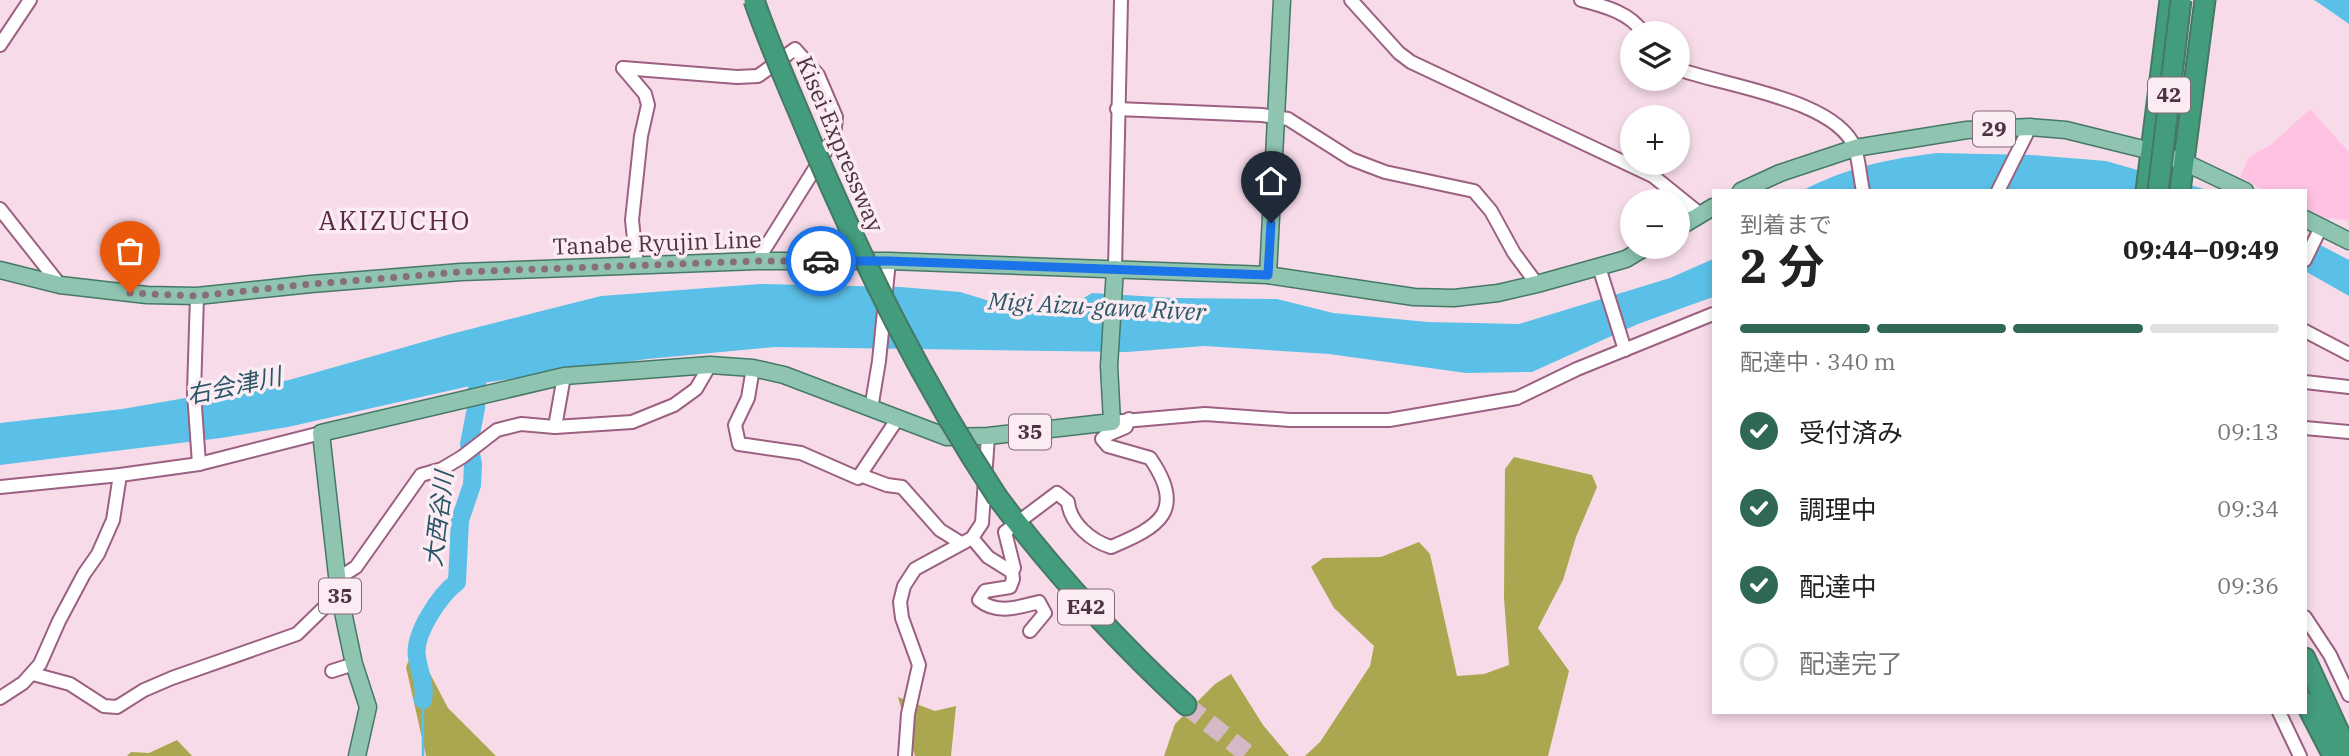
<!DOCTYPE html>
<html lang="ja">
<meta charset="utf-8">
<style>
body{margin:0;font-family:"IBM Plex Serif","Noto Sans JP",serif;background:#f2f2f2;color:#222;height:100vh;display:flex;flex-direction:column;font-size:26px;white-space:nowrap}
*{box-sizing:border-box;margin:0}
p{font-size:23px;color:#767676}
.icon{flex:none;width:38px;height:38px;fill:none;stroke:currentColor;stroke-width:2;stroke-linecap:round;stroke-linejoin:round}
.map{position:relative;flex:1;overflow:hidden}
.details{position:absolute;left:1712px;top:189px;width:595px;height:525px;display:flex;flex-direction:column;background:#fff;border-radius:0px;box-shadow:0 4px 10px #0003}
.details>*{flex:none}
.fabs{position:absolute;left:1620px;top:21px;display:grid;gap:14px}
.fabs a{display:grid;place-items:center;width:70px;height:70px;border-radius:50%;background:#fff;box-shadow:0 4px 10px #0003;font-size:35px}
.pin{position:absolute;display:grid;place-items:center;width:60px;height:60px;color:#fff;margin:-72px -30px;border-radius:50% 50% 50% 0;rotate:-45deg;box-shadow:0 0 7px #0007}
.pin .icon{rotate:45deg}
.courier{position:absolute;display:grid;place-items:center;width:70px;height:70px;margin:-35px;border:5px solid #1a73e8;border-radius:50%;background:#fff;color:#222;box-shadow:0 2px 9px #0007}
.overview em{font-style:normal;font-weight:700}
.overview div{display:flex;flex-direction:column-reverse}
.overview{display:flex;align-items:center;justify-content:space-between;height:119px;padding:0 28px}
h1{font-size:46px;font-weight:700;line-height:52px}
.bar{display:grid;grid-template-columns:repeat(4,1fr);gap:10px 7px;align-content:center;height:84px;padding:0 28px}
.bar i{height:9px;border-radius:5px;background:#e0e0e0}
.bar .on{background:#2f6953}
.bar p{grid-column:span 4}
ol{padding:0 28px;list-style:none}
li{display:flex;align-items:center;gap:21px;height:77px}
li p{margin-inline-start:auto}
li .icon{padding:7px;border-radius:50%;background:#2f6953;color:#fff;stroke-width:4}
li:last-child{color:#767676}
li i{width:38px;height:38px;border:4px solid #e0e0e0;border-radius:50%}
.map>svg:first-child{display:block}
.built{fill:#ffc2e2}
.forest{fill:#aba650}
.water{fill:#5bc0e7}
.lines{fill:none;stroke-linecap:round;stroke-linejoin:round}
.stream{stroke:#5bc0e7;stroke-width:2.5}
.river{stroke:#5bc0e7;stroke-width:18}
.highway-tunnel{stroke:#d5b9c7;stroke-width:19;stroke-dasharray:19 10;stroke-linecap:butt}
.minor-casing{stroke:#9c6082;stroke-width:16}
.major-casing{stroke:#467867;stroke-width:19}
.highway-casing{stroke:#467867;stroke-width:23}
.minor{stroke:#fff;stroke-width:12}
.major{stroke:#8ec4b0;stroke-width:16}
.highway{stroke:#439d7c;stroke-width:19}
.highway-bridge-casing{stroke:#467867;stroke-width:23;stroke-linecap:butt}
.highway-bridge{stroke:#439d7c;stroke-width:19}
.done{stroke:#886d7c;stroke-width:7;stroke-dasharray:0 12.6}
.route{stroke:#1a73e8;stroke-width:9}
.labels{text-anchor:middle;stroke-width:7;stroke-linejoin:round;paint-order:stroke}
.shield{fill:#fbecf3;stroke:#816a76;stroke-width:2}
.shield-label{font-size:21px;font-weight:bold;fill:#4d3241}
.street-label{font-size:23px;fill:#4d3241;stroke:#fbecf3}
.water-label{font-size:24px;font-style:italic;fill:#2a5667;stroke:#fbecf3}
.quarter-label{font-size:26px;letter-spacing:2px;fill:#5c2747;stroke:#fbecf3}
</style>
<div class="map">
<svg width="2349" height="756" viewBox="0 0 2349 756">
<rect width="100%" height="100%" fill="#f7dbe9"/>
<path class="built" d="M2310,109L2349,152V221L2331,218L2323,223L2305,213V191H2265L2240,177L2249,157L2272,144Z"/>
<g class="forest">
<path d="M1514,457L1592,475L1597,487L1576,537L1563,580L1538,628L1569,671L1548,756H1305L1320,742L1370,666L1374,646L1334,608L1311,567L1323,558L1381,557L1419,542L1430,554L1457,676L1484,674L1509,665L1504,598L1505,469Z"/>
<path d="M415,645L448,708L496,756H426L406,667Z"/>
<path d="M1231,674L1263,725L1289,756H1164L1175,724L1215,684Z"/>
<path d="M898,697L935,711L956,706L951,756H915Z"/>
<path d="M177,740L192,756H127L131,752L149,753Z"/>
</g>
<g class="water">
<path d="M2313,0H2349V24L2316,1Z"/>
<path d="M1938,153L2031,155L2106,161L2211,191H1802C1844,168 1891,158 1938,153Z"/>
<path d="M2305,237L2349,260V296L2305,271Z"/>
<path d="M1713,259V297L1638,324L1532,372L1466,373L1329,354L1204,346L1127,352L775,347L647,359L483,383L288,427L221,438L0,465V423L122,409L289,380L451,334L601,296L760,284L901,287L960,292L1013,308L1065,309L1092,293L1173,298L1277,299L1333,313L1428,322L1519,324L1670,278Z"/>
</g>
<g class="lines">
<path class="stream" d="M423,700V756"/>
<path class="river" d="M423,700C426,684 419,672 417,657C413,634 440,595 457,582L460,520L472,485L473,464L469,444L476,408L478,362"/>
<path class="highway-tunnel" d="M1186,705L1250,756"/>
<defs>
<g id="minor">
<path d="M1351,0L1399,53L1411,62L1653,176L1700,214"/>
<path d="M1581,0C1604,6 1631,13 1643,33"/>
<path d="M0,45L30,0"/>
<path d="M623,68L737,77L758,76L795,49L818,75L836,117L834,138L757,261"/>
<path d="M623,68L645,94L648,105L641,136L632,220L637,267"/>
<path d="M1678,69C1724,86 1836,99 1855,148C1859,161 1860,177 1863,191"/>
<path d="M1117,109L1262,115L1288,119L1351,159L1385,172L1474,191L1491,211L1514,253L1537,284"/>
<path d="M1998,191L2030,127"/>
<path d="M0,209L60,285"/>
<path d="M2305,260L2321,227"/>
<path d="M1599,267L1625,350"/>
<path d="M1115,269L1121,0"/>
<path d="M197,296L194,392L199,464"/>
<path d="M2305,331L2349,354"/>
<path d="M753,368L748,398L735,425L739,444L801,453L858,478L898,418"/>
<path d="M2305,382L2349,387"/>
<path d="M871,409L879,361L889,261"/>
<path d="M1112,422L1205,414L1290,420H1389L1517,398L1577,369L1713,314"/>
<path d="M555,427L564,376"/>
<path d="M2305,428L2349,432"/>
<path d="M860,475L887,485L902,487L940,530L961,543"/>
<path d="M0,487L120,475L199,464L321,433"/>
<path d="M1025,517L1057,493L1068,502C1070,523 1091,541 1111,547C1159,527 1187,511 1150,458L1108,446L1102,439L1105,436L1126,427L1129,419"/>
<path d="M1009,529L1005,532L1014,568L1012,572"/>
<path d="M972,538L988,557L1012,572L1013,579L1010,587L985,591L979,600C997,615 1019,607 1039,602L1045,613L1030,631"/>
<path d="M337,579L356,567L421,475L442,469L462,457L497,430L521,424L555,427L632,422L674,405L696,389L710,365"/>
<path d="M2305,617L2330,655L2349,695"/>
<path d="M332,671L354,664"/>
<path d="M33,674L70,684L104,706L117,707L144,690L172,678L297,634L339,593"/>
<path d="M0,698L23,683L40,664L59,621L84,574L98,554L113,520L120,475"/>
<path d="M2279,712L2300,756"/>
<path d="M905,756L908,714L919,665L902,618L900,602L904,586L915,569L972,538L982,523L988,436"/>
</g>
<g id="major">
<path d="M1741,191L1780,173L1855,148L1967,130L2030,127L2066,130L2151,151L2184,162L2245,191"/>
<path d="M2305,219L2349,241"/>
<path d="M1678,228L1713,207"/>
<path d="M0,270L60,285L147,295L197,296L311,284L461,272L757,261H889L1268,275L1414,297L1454,298L1498,293L1537,284L1626,259L1646,247"/>
<path d="M1268,275L1282,0"/>
<path d="M357,756L368,707L354,664L339,593L321,433L564,376L710,365L753,368L784,375L947,437L988,436L1112,422L1109,366L1115,269"/>
</g>
<g id="highway">
<path d="M2146,191L2170,0"/>
<path d="M2180,191L2205,0"/>
<path d="M998,498C1056,575 1115,639 1186,705"/>
<path d="M2305,658L2349,754"/>
<path d="M2305,702L2333,756"/>
</g>
</defs>
<use href="#minor" class="minor-casing"/>
<use href="#major" class="major-casing"/>
<use href="#highway" class="highway-casing"/>
<use href="#minor" class="minor"/>
<use href="#major" class="major"/>
<use href="#highway" class="highway"/>
<defs>
<g id="highway-bridge">
<path d="M754,0C770,47 791,93 810,139C864,265 922,383 998,498"/>
<path d="M2158,191L2181,0"/>
</g>
</defs>
<use href="#highway-bridge" class="highway-bridge-casing"/>
<use href="#highway-bridge" class="highway-bridge"/>
</g>
<g class="lines">
<path class="done" d="M130,293L197,296L311,284L461,272L757,261H821"/>
<path class="route" d="M821,261H889L1268,275L1271,223"/>
</g>
<g class="labels">
<g class="shield">
<rect x="2148" y="77.5" width="42" height="35" rx="5"/>
<rect x="1973" y="111.5" width="42" height="35" rx="5"/>
<rect x="1009" y="414.5" width="42" height="35" rx="5"/>
<rect x="319" y="578.5" width="42" height="35" rx="5"/>
<rect x="1058" y="589.5" width="56" height="35" rx="5"/>
</g>
<g class="shield-label">
<text x="2169" y="102">42</text>
<text x="1994" y="136">29</text>
<text x="1030" y="439">35</text>
<text x="340" y="603">35</text>
<text x="1086" y="614">E42</text>
</g>
<g class="street-label">
<text transform="translate(840 144) rotate(67)" y="8">Kisei Expressway</text>
<text transform="translate(657 243) rotate(-2)" y="8">Tanabe Ryujin Line</text>
</g>
<g class="water-label">
<text transform="translate(1097 307) rotate(3)" y="8">Migi Aizu-gawa River</text>
<text transform="translate(234 386) rotate(-12)" y="8">右会津川</text>
<text transform="translate(439 519) rotate(-83)" y="8">大西谷川</text>
</g>
<g class="quarter-label">
<text x="395" y="230">AKIZUCHO</text>
</g>
</g>
</svg>
<div class="fabs">
<a><svg class="icon" aria-label="layers" viewBox="0 0 24 24"><path d="M12 4l9 5-9 5-9-5zM3 14l9 5 9-5"/></svg></a>
<a>+</a>
<a>−</a>
</div>
<div class="pin" style="left:130px;top:293px;background:#ea580c"><svg class="icon" aria-label="bag" viewBox="0 0 24 24"><path d="M5 8h14l-1 12H6zM9 8a3 3 0 0 1 6 0"/></svg></div>
<div class="pin" style="left:1271px;top:223px;background:#1f2937"><svg class="icon" aria-label="home" viewBox="0 0 24 24"><path d="M3 11l9-7 9 7M6 9v11h12V9"/></svg></div>
<div class="courier" style="left:821px;top:261px"><svg class="icon" aria-label="car" viewBox="0 0 24 24"><path d="M5 17H2v-5l4-1 3-4h7l3 4 3 1v5h-3M9 17h6M6 11h13"/><circle cx="7" cy="17" r="2"/><circle cx="17" cy="17" r="2"/></svg></div>
<section class="details">
<div class="overview"><div><h1>2 分</h1><p>到着まで</p></div><em>09:44–09:49</em></div>
<div class="bar"><i class="on"></i><i class="on"></i><i class="on"></i><i></i><p>配達中 · 340 m</p></div>
<ol>
<li><svg class="icon" aria-label="check" viewBox="0 0 24 24"><path d="M5 12l5 5 9-10"/></svg>受付済み<p>09:13</p></li>
<li><svg class="icon" aria-label="check" viewBox="0 0 24 24"><path d="M5 12l5 5 9-10"/></svg>調理中<p>09:34</p></li>
<li><svg class="icon" aria-label="check" viewBox="0 0 24 24"><path d="M5 12l5 5 9-10"/></svg>配達中<p>09:36</p></li>
<li><i></i>配達完了</li>
</ol>
</section>
</div>
